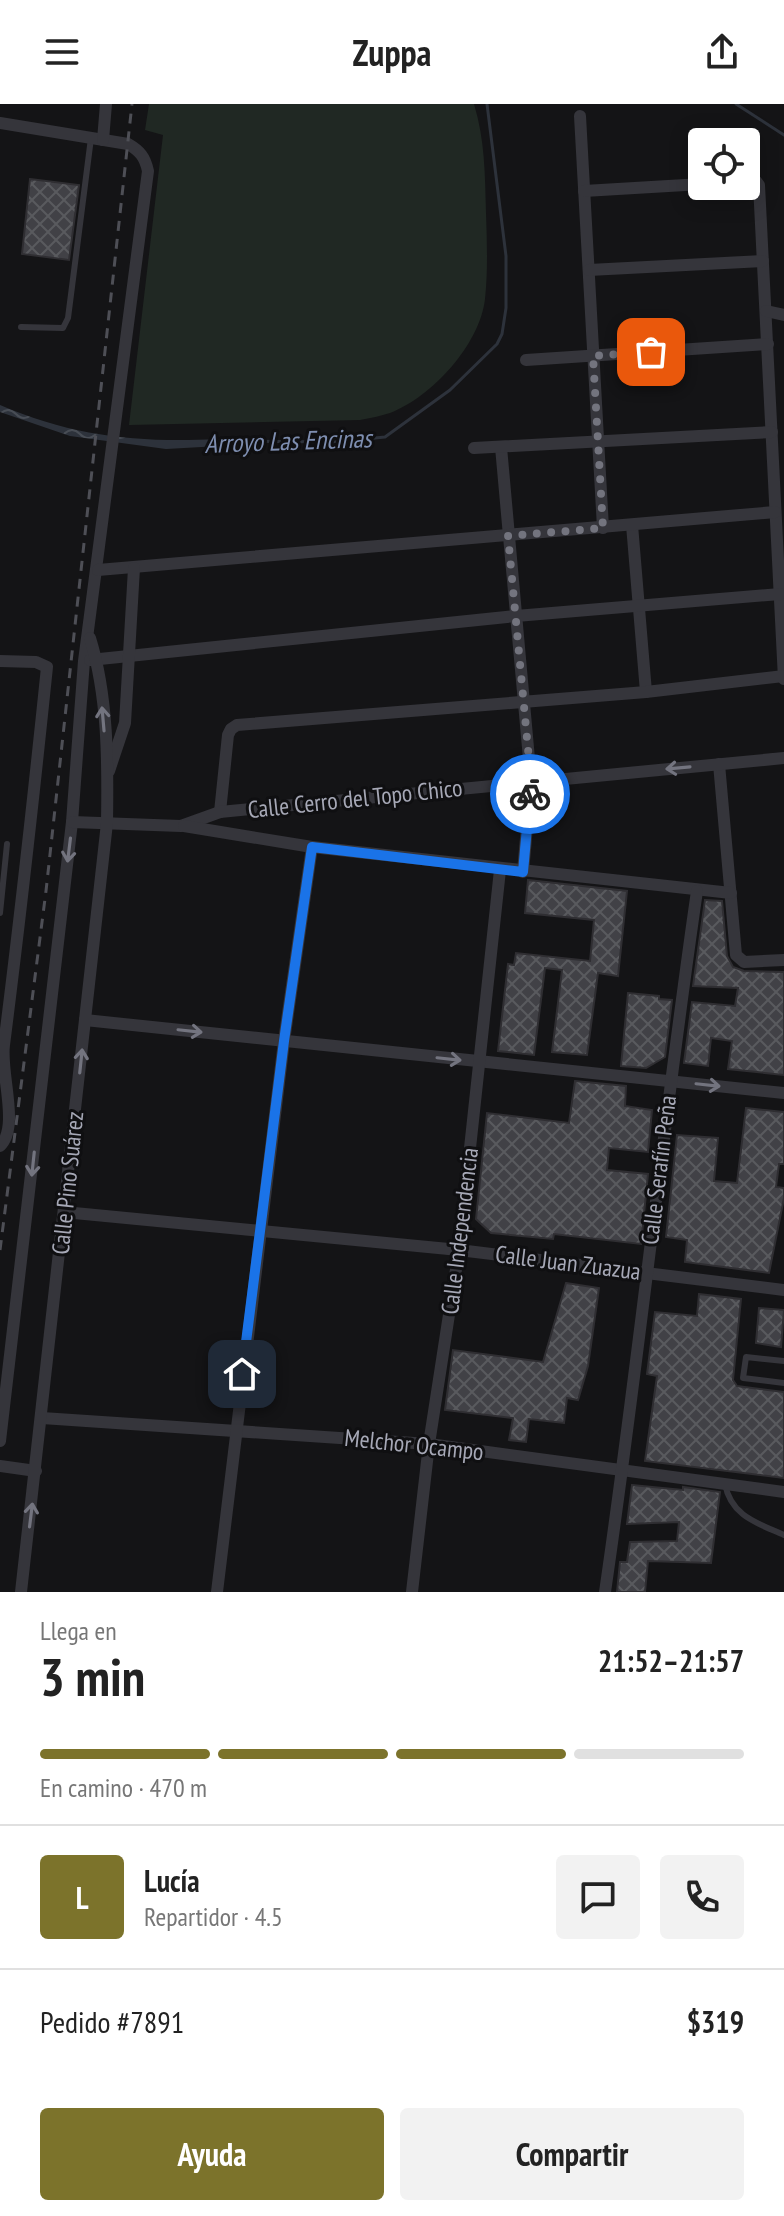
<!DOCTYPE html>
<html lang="es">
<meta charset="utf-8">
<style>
body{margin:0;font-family:"PT Sans Narrow",sans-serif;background:#f2f2f2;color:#222;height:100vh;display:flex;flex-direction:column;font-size:30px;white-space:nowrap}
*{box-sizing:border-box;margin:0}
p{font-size:26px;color:#767676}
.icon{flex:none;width:44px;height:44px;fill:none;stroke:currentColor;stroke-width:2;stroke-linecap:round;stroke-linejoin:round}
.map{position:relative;height:1488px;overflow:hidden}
.panel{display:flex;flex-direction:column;background:#fff;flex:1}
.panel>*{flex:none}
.tools{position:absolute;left:688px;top:24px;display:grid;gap:16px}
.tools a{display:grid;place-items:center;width:72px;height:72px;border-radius:8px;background:#fff;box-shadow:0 4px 20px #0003;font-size:40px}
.pin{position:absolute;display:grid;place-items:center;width:68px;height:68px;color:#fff;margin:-34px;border-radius:16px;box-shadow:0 4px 12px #0006}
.courier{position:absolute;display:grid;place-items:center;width:80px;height:80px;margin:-40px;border:6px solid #1a73e8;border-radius:50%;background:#fff;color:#222;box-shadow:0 2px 10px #0007}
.overview em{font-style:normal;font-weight:700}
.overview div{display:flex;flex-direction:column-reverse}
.overview{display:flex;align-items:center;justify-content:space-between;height:136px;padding:0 40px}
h1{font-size:52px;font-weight:700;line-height:60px}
.bar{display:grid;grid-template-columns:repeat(4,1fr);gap:12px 8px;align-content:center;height:96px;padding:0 40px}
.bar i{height:10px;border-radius:6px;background:#e0e0e0}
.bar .current{background:#7c732b}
.bar p{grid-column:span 4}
.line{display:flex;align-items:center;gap:20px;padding:0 40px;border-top:2px solid #e0e0e0}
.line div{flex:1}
.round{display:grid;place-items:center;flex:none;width:84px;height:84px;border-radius:8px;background:#f2f2f2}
.button{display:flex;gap:16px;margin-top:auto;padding:16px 40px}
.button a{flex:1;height:92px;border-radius:8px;background:#7c732b;color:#fff;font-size:32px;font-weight:700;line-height:92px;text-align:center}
.button a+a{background:#f2f2f2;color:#222}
header{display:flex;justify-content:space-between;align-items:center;height:104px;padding:0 40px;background:#fff;font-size:36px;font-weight:700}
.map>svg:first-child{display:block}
.green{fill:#202823}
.water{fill:url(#water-waves)}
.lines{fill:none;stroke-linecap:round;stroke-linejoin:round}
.stream{stroke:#2d323b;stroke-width:3}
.building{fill:url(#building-cross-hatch);stroke:#2f2e32;stroke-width:2}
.service{stroke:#35353b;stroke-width:6}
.minor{stroke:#35353b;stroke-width:12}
.rail{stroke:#4e4f56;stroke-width:3;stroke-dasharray:10 8;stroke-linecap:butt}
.oneway{stroke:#73747f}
.done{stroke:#73747e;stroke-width:8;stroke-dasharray:0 14.4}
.route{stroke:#1a73e8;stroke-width:10}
.labels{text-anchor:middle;stroke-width:6;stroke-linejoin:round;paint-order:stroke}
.street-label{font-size:24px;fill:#a6a8b6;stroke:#0f0f11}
.water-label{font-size:26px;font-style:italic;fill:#7e8eb0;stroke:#0f0f11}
</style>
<header><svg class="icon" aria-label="menu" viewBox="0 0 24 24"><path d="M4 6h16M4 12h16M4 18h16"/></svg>Zuppa<svg class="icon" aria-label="share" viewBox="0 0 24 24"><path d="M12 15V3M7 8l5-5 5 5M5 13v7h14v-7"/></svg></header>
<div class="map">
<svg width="784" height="1488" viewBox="0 0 784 1488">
<defs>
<pattern id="water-waves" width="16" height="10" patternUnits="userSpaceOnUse" patternTransform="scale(2)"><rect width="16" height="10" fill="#2d323b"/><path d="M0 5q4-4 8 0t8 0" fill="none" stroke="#484d55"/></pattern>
<pattern id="building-cross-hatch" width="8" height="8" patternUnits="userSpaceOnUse" patternTransform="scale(2)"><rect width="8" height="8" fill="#414146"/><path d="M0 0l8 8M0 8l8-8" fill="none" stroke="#595a5e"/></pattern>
</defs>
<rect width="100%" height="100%" fill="#141416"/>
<path class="green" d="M149,0H474C485,36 485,71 486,109C487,138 488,167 485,195C480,240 432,293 390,309C381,312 370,314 360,316L129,321L163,31L145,26Z"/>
<path class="water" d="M0,301C74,333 140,339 219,335V342L166,345L70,332L0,308Z"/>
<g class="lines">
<g class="stream">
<path d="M736,0L784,31"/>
<path d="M219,337L335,338L385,333L450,286L497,240L502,230L506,204V152L487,0"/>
</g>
</g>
<g class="building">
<path d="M30,75L79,81L69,156L22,150Z"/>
<path d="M528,776L627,787L618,872L598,869L587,951L552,948L562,866L545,864L534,951L498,947L508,860L514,861L516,849L590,857L594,816L525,809Z"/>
<path d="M705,796L722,797L727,852L733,863L744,867L784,868V971L728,965L732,937L711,934L708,962L684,959L692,898L735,902L738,884L693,882Z"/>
<path d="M628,889L659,892V895L672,896L665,953L646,964L621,962Z"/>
<path d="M575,977L626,982L625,1002L652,1006L648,1048L609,1044L607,1066L648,1070L641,1140L554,1130L553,1135L491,1129L476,1115L487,1009L569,1019Z"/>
<path d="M746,1004L784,1008V1060H779L776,1083L784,1084V1094L769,1169L685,1158L687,1136L666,1133L677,1031L718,1034L714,1077L737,1079Z"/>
<path d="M566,1179L599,1184L588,1262L578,1296L567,1294L564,1319L529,1315L526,1338L509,1336L513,1314L445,1306L453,1246L543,1258Z"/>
<path d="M699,1190L741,1195L733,1276L737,1282L784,1288V1374L645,1357L657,1272L647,1270L655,1208L697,1212Z"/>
<path d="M759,1204L784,1206L781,1243L756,1239Z"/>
<path d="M632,1381L683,1386V1383L720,1388L711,1459L648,1457L645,1488H617L620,1458H627L630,1438L677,1437L679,1418L627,1420Z"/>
</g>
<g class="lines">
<g class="service">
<path d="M21,223L63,224L68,214L91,34"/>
<path d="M0,809L7,740"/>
<path d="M784,1257L746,1253L743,1274L784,1279"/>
<path d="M725,1380C731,1412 757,1419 784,1431"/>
</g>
<g class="minor">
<path d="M580,12L603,424"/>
<path d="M0,19L128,40C140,47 145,53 148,67L84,557L72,718L0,1337"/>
<path d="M103,36L106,0"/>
<path d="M746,77H756L759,81L784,575"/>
<path d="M584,87L702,80"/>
<path d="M589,166L763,157"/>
<path d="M766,207L784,211"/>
<path d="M526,256L768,240"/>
<path d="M501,343L531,677L523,768"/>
<path d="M474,344L772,328"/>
<path d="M632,421L646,588"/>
<path d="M98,466L775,408"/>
<path d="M90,556L516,512L780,490"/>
<path d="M0,557L36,558L47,563C34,689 20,815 4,941C0,969 20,1023 0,1042"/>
<path d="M719,660L736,851L744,858L784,856"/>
<path d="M109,667L125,619L134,464"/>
<path d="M220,708L228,631L231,625L237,621L646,588L784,572"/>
<path d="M72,718L181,722L220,708L784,654"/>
<path d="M184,722L312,743L731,789"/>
<path d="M85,916L784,989"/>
<path d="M64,1108L459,1146L784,1186"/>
<path d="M42,1314L429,1340L784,1388"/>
<path d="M0,1362L36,1367"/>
<path d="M21,1488L107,719C108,658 108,592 90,534"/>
<path d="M217,1488L284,937L312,743"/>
<path d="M412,1488L429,1340L459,1146L500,766"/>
<path d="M605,1488C639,1255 663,1020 697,787"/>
</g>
<path class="rail" d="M0,1146L46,787L132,0"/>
</g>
<defs><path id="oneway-shaft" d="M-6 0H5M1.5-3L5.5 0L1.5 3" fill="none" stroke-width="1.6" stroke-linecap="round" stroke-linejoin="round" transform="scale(2)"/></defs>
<g class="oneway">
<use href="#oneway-shaft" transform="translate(103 615) rotate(-95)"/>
<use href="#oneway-shaft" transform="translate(678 664) rotate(175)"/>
<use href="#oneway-shaft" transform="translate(69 746) rotate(97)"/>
<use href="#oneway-shaft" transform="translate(190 927) rotate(6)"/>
<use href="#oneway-shaft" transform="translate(449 955) rotate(6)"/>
<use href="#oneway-shaft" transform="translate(81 957) rotate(-84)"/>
<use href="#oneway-shaft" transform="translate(708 981) rotate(6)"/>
<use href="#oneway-shaft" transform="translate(33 1060) rotate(96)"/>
<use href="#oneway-shaft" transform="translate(31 1411) rotate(-83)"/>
</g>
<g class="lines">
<path class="done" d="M530,690L531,677L508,432L603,424L593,252L651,248"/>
<path class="route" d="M242,1270L284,937L312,743L523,768L530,690"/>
</g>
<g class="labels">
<g class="street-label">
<text transform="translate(355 695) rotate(-6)" y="8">Calle Cerro del Topo Chico</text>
<text transform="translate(659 1066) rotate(-83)" y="8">Calle Serafín Peña</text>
<text transform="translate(68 1079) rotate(-84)" y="8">Calle Pino Suárez</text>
<text transform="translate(460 1127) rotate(-83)" y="8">Calle Independencia</text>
<text transform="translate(568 1159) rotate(7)" y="8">Calle Juan Zuazua</text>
<text transform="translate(414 1341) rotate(6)" y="8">Melchor Ocampo</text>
</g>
<g class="water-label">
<text transform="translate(288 337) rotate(-2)" y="9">Arroyo Las Encinas</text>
</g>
</g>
</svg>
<div class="tools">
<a><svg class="icon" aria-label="locate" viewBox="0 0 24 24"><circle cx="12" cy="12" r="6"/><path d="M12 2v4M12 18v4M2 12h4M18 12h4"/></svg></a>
</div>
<div class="pin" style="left:651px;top:248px;background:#ea580c"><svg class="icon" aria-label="bag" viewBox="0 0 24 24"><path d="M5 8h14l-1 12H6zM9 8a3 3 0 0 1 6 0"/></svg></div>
<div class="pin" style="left:242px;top:1270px;background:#1f2937"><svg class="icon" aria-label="home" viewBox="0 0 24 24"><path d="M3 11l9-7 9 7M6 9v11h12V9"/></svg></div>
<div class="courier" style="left:530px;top:690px"><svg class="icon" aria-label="bike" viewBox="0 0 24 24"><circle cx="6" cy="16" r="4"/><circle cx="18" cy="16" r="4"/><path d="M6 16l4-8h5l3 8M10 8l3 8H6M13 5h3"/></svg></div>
</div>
<section class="panel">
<div class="overview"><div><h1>3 min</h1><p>Llega en</p></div><em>21:52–21:57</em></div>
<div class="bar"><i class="current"></i><i class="current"></i><i class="current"></i><i></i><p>En camino · 470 m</p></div>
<div class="line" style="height:144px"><b class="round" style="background:#7c732b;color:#fff">L</b><div><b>Lucía</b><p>Repartidor · 4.5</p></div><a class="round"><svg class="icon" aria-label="chat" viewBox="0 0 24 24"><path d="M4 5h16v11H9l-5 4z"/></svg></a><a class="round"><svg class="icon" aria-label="phone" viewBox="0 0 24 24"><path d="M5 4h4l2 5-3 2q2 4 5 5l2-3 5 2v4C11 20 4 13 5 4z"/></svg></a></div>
<div class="line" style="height:104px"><div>Pedido #7891</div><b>$319</b></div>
<div class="button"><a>Ayuda</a><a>Compartir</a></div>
</section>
